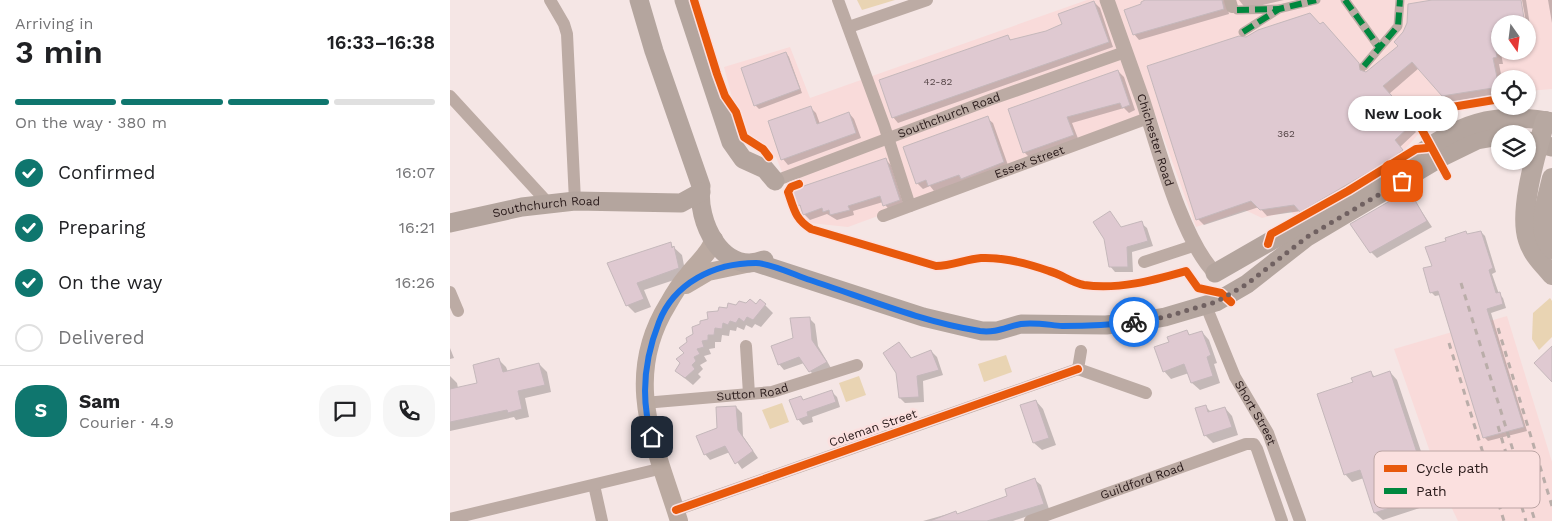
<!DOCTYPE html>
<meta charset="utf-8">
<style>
body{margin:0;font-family:"Work Sans",sans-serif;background:#f6f6f6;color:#202124;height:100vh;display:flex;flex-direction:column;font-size:19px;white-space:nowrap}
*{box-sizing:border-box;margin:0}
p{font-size:16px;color:#757577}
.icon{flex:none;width:28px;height:28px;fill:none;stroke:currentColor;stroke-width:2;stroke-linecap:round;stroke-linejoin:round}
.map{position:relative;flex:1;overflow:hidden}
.sheet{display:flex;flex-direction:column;background:#fff;width:450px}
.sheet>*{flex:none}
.needle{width:32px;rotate:166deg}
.fabs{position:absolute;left:1041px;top:15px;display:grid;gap:10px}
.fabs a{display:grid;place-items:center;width:45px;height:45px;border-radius:50%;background:#fff;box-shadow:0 1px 4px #0004;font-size:25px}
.pin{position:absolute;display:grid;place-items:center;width:42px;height:42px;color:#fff;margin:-21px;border-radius:10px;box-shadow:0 2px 8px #0006}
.courier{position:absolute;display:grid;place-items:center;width:50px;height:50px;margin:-25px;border:4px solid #1a73e8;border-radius:50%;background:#fff;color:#222;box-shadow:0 1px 6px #0007}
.bubble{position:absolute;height:35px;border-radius:18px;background:#fff;box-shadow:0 1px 4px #0004;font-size:16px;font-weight:600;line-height:35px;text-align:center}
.head em{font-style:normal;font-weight:600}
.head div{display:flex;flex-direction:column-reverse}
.head{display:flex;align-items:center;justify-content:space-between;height:85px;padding:0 15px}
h1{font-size:32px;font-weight:600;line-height:38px}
.bar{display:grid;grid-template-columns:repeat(4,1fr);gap:8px 5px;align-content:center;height:60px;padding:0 15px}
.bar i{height:6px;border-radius:4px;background:#e0e0e0}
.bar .current{background:#0f766e}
.bar p{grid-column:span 4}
.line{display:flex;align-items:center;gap:12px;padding:0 15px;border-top:1px solid #e0e0e0}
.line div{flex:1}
.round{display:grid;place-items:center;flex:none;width:52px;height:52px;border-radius:20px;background:#f6f6f6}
ol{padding:0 15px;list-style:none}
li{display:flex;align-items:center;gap:15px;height:55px}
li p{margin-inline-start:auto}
li .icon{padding:5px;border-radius:50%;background:#0f766e;color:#fff;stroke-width:4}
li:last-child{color:#757577}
li i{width:28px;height:28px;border:2px solid #e0e0e0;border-radius:50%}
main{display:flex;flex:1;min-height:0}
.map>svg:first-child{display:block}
.built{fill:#f9dbda;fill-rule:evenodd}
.green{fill:#e9d4b3}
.shadow{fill:#0003}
.building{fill:#dfc9d1;stroke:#c5b8bb}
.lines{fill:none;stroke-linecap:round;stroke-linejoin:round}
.pedestrian{stroke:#bcaba4;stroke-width:9}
.minor{stroke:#bcaba4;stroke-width:12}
.tertiary{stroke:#bcaba4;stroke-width:15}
.secondary{stroke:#bbaaa1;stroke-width:18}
.primary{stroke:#b4a59e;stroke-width:19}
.trunk{stroke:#b7a8a1;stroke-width:20}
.rail{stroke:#baada9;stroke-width:3;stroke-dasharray:6 6;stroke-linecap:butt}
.quiet{stroke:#00873e;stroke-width:6;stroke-dasharray:12 6;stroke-linecap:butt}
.cycleway-casing{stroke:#fbe0df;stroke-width:11}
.cycleway{stroke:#e8590c;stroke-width:8}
.done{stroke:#706161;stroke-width:5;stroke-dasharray:0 9}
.route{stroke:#1a73e8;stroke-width:6}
.labels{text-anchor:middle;stroke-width:5;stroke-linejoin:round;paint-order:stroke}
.number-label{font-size:10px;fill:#564648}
.street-label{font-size:12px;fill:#291a1a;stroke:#fbe0df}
.key{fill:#fbe0df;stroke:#bca5a4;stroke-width:1}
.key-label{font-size:14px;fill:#291a1a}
</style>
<main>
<section class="sheet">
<div class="head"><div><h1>3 min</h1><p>Arriving in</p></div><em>16:33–16:38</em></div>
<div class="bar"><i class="current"></i><i class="current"></i><i class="current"></i><i></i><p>On the way · 380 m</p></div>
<ol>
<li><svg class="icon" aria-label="check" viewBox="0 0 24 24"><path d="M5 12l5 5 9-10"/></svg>Confirmed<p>16:07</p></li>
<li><svg class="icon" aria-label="check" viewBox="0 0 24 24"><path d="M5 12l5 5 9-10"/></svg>Preparing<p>16:21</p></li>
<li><svg class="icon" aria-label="check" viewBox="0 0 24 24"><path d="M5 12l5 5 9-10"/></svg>On the way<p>16:26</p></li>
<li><i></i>Delivered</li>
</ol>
<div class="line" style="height:90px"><b class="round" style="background:#0f766e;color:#fff">S</b><div><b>Sam</b><p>Courier · 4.9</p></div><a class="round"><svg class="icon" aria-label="chat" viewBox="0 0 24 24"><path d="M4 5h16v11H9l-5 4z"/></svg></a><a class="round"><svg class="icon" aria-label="phone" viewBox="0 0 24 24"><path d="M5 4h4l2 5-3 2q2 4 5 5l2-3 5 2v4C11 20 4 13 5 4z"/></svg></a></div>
</section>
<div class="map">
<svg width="1102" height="521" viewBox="0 0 1102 521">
<rect width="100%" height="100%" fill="#f5e6e5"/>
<g class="built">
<path d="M637,0H1102V89L1078,91V79H1050V94L997,102L947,158L846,218L841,211L812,218L795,210L746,227L705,114L398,227L360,223L349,215L326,157L293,139L274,67L340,47L360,98ZM1050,24H1078V51H1050Z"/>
<path d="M1057,316L1102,462V521H1008L994,492L944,349Z"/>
</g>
<g class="green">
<path d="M407,0H445L412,10Z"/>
<path d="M1100,298L1102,301V337L1089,350L1082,339L1083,313Z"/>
<path d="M556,355L562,372L534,382L528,364Z"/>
<path d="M409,376L416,395L396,402L389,383Z"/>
<path d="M332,403L339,422L320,429L312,410Z"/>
</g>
<g class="shadow">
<path d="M701,0H779L777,5L779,14L689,40L684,34Z"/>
<path d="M789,0H834L796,9Z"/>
<path d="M989,0H1069L1050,24V37L1048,38L1053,64H1049L1052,79H1050V94L1000,102L969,68L939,94L956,113L952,116L966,132L950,147L959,157L857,217L851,211L817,216L809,207L754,225L748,219L796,39L871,25L879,30L915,70V74L950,47Z"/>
<path d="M1072,0H1076L1081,32L1078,33Z"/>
<path d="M1098,0H1102V23Z"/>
<path d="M644,2L650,8L663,47L448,123L443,117L558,37L562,41L597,32L613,24Z"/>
<path d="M336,53L339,57L352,93L309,109L305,105Z"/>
<path d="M668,71L674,77L685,110L679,113L674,108L622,123L629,141L580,158L575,153L559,110Z"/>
<path d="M360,107L366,113L370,124L399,113L404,119L411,138L338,165L333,159Z"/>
<path d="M537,118L543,123L559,168L484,191L480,186L473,189L467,183Z"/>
<path d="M435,159L441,165L454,206L440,211L433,202L403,211L404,215L387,220L377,214L360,220L354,214L343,191Z"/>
<path d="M958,191L982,227L927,258L921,252Z"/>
<path d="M691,223L697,228L703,246L682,252L683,272H665L660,266L672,228Z"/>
<path d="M1031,232L1035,236L1046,272L1042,274L1049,294L1053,298L1056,308L1041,313L1077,431L1038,441L1034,437L990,295L985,296L981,292L983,266L1018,235Z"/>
<path d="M220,244L232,255L236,276L194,290L201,307L185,313L177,305L159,264Z"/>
<path d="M310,300L323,313L311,327L305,324L302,328L296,325L294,330L287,327L286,331L280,330L279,336L272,335L271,342H265V348L259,349L261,354L254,356L257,361L250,365L253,369L248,374L251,377L243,385L226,371L245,335L260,320L287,307L306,305Z"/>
<path d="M359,318L365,324L368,346L381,368L365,377L354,363L334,370L329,364Z"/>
<path d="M737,332L741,336L752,332L759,340L767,363L764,364L770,383L750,390L742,383L739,373L721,379L714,371L720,343Z"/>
<path d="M449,343L462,359L481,351L487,357L493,375L473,381L474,402L455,403L450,398L447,373Z"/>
<path d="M0,348L4,358L0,359Z"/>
<path d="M49,360L56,367L58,372L89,364L97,372L101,392L75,398L79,417L66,420L64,417L0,431V376L7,383L8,388L29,384Z"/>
<path d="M940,372L947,380L988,502L933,520L925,513L914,478L902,482L895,474L904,383L921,373L925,377Z"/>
<path d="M381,391L387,397L390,407L362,417L363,422L353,425L348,419L351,397L354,401Z"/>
<path d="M586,401L593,409L606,445L592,450L584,443Z"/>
<path d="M755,406L761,412L775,408L782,416L788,435L763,443L755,435Z"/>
<path d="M286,407L292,413L293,436L308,458L292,469L280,452L260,460L255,454Z"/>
<path d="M585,480L591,485L599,509L563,521H473L505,512L508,515L559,497Z"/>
</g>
<g class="building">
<path d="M695,0H772L774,9L683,35L674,10L691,4V2Z"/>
<path d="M982,0H1071L1075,24H1050V30L1042,31L1047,57L1043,58L1049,87L992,96L962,62L933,86L950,105L947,109L961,125L945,140L953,150L941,159L850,212L844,205L810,210L801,201L746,220L697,66L789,36L796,37L808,30L860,13L870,24L873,22L909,63L910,70L916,72L948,46L944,42L953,32L957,23L958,4Z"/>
<path d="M644,1L659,42L442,118L429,80L558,35L560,40L596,31L612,24L608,14Z"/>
<path d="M336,52L350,89L304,106L291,68Z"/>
<path d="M668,70L680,105L672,108L670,103L617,117L624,135L573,153L558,109Z"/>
<path d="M361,106L367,124L399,112L406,133L331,160L318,121Z"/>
<path d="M538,116L554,162L511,179L509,175L478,186L476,180L466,184L453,147Z"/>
<path d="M436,158L450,200L433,206L430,196L398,206L400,210L380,215L379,210L373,212L372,208L353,215L350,205L347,206L342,190Z"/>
<path d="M959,190L977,221L920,253L900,224Z"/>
<path d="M660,211L671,227L692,221L698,241L677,247L678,267H659L654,239L643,222Z"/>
<path d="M1016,231L1017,234L1031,231L1043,268L1039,270L1046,293L1050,292L1053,304L1037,309L1074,427L1033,438L988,291L980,293L973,268L982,266L975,247L996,241L995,238Z"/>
<path d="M221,242L222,248L224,246L229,268L187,283L194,299L176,306L157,263Z"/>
<path d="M300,299L306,304L310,299L316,304L303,320L297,317L294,322L289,318L286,323L280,321L278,325L273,323L272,329L265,328L264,335H258V340L252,341L254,347L247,349L250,354L244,357L246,361L242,365L245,369L235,378L225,371L230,363L226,359L234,353L229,348L237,342L236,338L243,334L242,327L250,324V321L258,319L257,312L268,311L269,307L277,308L278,303L286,305L289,301L296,303Z"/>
<path d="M360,317L362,340L377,362L359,372L349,357L328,365L321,346L343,338L340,318Z"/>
<path d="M737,330L739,335L752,331L761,355L757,357L763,376L741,383L734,364L713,372L704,347L719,342L717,337Z"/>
<path d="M449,342L461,358L481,350L489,370L467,376L469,397L449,398L446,373L433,353Z"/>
<path d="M1102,346V382L1084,363Z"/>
<path d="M49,358L53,372L89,363L95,385L68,391L72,409L58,413L57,410L0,422V389L27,383L23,365Z"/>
<path d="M921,371L923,377L940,371L981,495L924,513L910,470L894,475L867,394L903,382L901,378Z"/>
<path d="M382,390L386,402L357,412L358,416L347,420L339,400L351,396L353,400Z"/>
<path d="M586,400L599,438L583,443L570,405Z"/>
<path d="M756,405L758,412L775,407L782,427L754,436L745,408Z"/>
<path d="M286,406L288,430L303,451L285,464L275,446L254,455L246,436L267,428L266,407Z"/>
<path d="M585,478L594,504L537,521H480L506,511L507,514L557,496L555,489Z"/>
</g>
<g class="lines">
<g class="pedestrian">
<path d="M895,0L929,47"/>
<path d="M787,10L829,9"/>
<path d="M793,32L829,9L866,0"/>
<path d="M914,66L948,26L950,0"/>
</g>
<g class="minor">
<path d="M100,0L114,24L117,34L125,201"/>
<path d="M388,0L434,125L460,206"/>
<path d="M780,0L782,7"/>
<path d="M399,27L477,0"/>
<path d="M0,96L99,204"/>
<path id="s1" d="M325,181L542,99L675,52"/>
<path id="s2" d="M433,216L698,118"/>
<path d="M694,262L746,245"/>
<path d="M0,292L8,311"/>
<path id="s3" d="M756,306L785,377L818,433L850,521"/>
<path d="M296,346L299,394"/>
<path d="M631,351L628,369L696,393"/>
<path id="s4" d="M194,403L322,392L407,365"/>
<path d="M144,485L152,521"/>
<path d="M226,510L628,369"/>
<path d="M0,519L213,468"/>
<path id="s5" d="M580,521L796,444H804L807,449L832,521"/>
</g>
<path class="tertiary" id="s6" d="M657,0C669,34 681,67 693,101C708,147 732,240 765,273"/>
<g class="secondary">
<path d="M236,285L258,272L301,263"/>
<path d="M229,521C206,446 171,380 218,304C223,295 230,284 237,276C246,263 259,255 264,239"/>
</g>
<g class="primary">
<path d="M189,0L204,51L251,186C246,221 272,276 314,260"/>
<path d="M234,0L281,142L293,159L315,169L325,181"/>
<path d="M1078,141L1102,147"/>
<path id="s7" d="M0,223L72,207L125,201L231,203L251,192"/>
<path d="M307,263L473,317L532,331H547L571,324L656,325L693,321L715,317L766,302L797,284L857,237L988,159L1027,140L1050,136"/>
<path d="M765,273L962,160C1006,124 1045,110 1102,122"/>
</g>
<g class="trunk">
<path d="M1095,121C1087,151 1068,211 1078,240C1082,254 1093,264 1102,275"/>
<path d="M1102,178C1097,200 1085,230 1102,249"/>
</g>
<g class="rail">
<path d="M1011,283L1085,521"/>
<path d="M1048,328L1102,506"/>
<path d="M999,343L1054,521"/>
<path d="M1048,426L1076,521"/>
</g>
<g class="quiet">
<path d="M895,0L929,47"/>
<path d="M787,10L829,9"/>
<path d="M793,32L829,9L866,0"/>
<path d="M914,66L948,26L950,0"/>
</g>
<defs>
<g id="cycleway">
<path d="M244,0L267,74L275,96L286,112L294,137L313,149L319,157"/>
<path d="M997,176L971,128L996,108L1050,99"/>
<path d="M349,184L341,187L338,192C344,209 345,219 361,229L486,266C502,266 516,259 531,258C552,257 579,264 599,271C611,274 622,283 634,285C669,290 704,280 736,271L748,288L771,293L781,302"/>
<path d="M818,244L821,234L898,191L966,149L977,148"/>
<path d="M226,510L628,369"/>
</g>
</defs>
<use href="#cycleway" class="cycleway-casing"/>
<use href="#cycleway" class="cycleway"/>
</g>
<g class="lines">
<path class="done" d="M684,322L715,317L766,302L797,284L857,237L952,181"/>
<path class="route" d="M202,437C190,398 194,360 209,322C224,283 264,263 306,263C320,263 345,275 360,280C415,298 472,322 530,331C546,333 556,327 571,324C584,322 599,325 612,326C636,326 661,325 684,322"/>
</g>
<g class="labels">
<g class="number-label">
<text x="488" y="85">42-82</text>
<text x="836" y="137">362</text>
</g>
<g class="street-label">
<text dy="4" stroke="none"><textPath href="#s1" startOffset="186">Southchurch Road</textPath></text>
<text dy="4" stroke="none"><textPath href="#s6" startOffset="148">Chichester Road</textPath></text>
<text dy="4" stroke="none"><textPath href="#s2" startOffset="156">Essex Street</textPath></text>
<text dy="4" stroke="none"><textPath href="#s7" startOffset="98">Southchurch Road</textPath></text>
<text dy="4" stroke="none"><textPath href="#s4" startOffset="109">Sutton Road</textPath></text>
<text dy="4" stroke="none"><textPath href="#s3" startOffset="118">Short Street</textPath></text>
<text transform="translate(423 428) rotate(-19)" y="4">Coleman Street</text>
<text dy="4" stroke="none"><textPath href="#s5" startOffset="119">Guildford Road</textPath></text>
</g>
</g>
<rect x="924" y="451" width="166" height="57" rx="8" class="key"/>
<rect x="934" y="465" width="23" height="7" fill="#e8590c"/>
<rect x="934" y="488" width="23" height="6" fill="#00873e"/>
<g class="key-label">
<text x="966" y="473">Cycle path</text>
<text x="966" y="496">Path</text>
</g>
</svg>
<div class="fabs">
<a><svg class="needle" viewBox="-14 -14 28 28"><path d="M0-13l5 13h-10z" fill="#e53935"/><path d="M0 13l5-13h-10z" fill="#757577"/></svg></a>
<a><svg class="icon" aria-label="locate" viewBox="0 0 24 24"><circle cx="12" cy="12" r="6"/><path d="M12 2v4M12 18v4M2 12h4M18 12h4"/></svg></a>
<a><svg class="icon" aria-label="layers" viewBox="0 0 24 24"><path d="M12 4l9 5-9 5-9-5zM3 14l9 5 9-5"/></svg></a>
</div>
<div class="pin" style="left:952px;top:181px;background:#ea580c"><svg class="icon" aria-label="bag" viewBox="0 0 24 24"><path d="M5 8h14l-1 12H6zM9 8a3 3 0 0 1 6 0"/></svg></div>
<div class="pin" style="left:202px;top:437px;background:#1f2937"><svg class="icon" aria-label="home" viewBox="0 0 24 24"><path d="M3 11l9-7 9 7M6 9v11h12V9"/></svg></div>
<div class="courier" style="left:684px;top:322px"><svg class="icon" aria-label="bike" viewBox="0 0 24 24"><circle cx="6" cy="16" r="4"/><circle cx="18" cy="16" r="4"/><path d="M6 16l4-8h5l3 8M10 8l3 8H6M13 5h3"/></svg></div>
<div class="bubble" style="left:898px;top:96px;width:110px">New Look</div>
</div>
</main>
